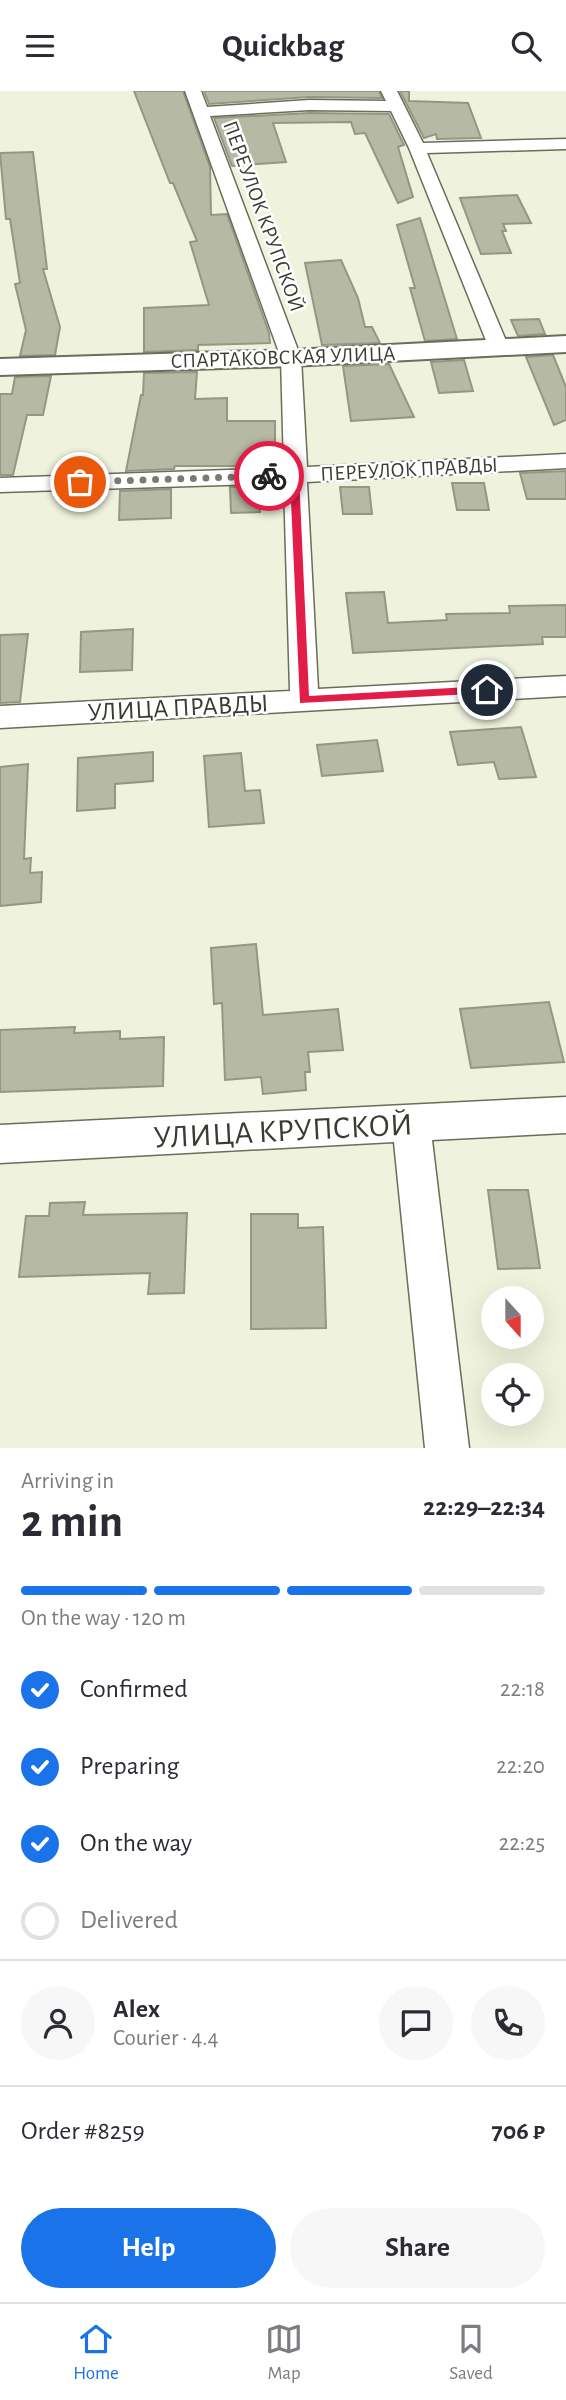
<!DOCTYPE html>
<meta charset="utf-8">
<style>
body{margin:0;font-family:"Alegreya Sans",sans-serif;background:#f7f7f7;color:#2b2b33;height:100vh;display:flex;flex-direction:column;font-size:26px;white-space:nowrap}
*{box-sizing:border-box;margin:0}
p{font-size:23px;color:#7c7c81}
.icon{flex:none;width:38px;height:38px;fill:none;stroke:currentColor;stroke-width:2;stroke-linecap:round;stroke-linejoin:round}
.map{position:relative;height:1357px;overflow:hidden}
.side{display:flex;flex-direction:column;background:#fff;flex:1}
.side>*{flex:none}
.needle{width:46px;rotate:159deg}
.controls{position:absolute;left:481px;top:1195px;display:grid;gap:14px}
.controls a{display:grid;place-items:center;width:63px;height:63px;border-radius:50%;background:#fff;box-shadow:0 7px 28px #0002;font-size:35px}
.pin{position:absolute;display:grid;place-items:center;width:60px;height:60px;color:#fff;margin:-30px;border:4px solid #fff;border-radius:50%;box-shadow:0 2px 7px #0007}
.courier{position:absolute;display:grid;place-items:center;width:70px;height:70px;margin:-35px;border:5px solid #e11d48;border-radius:50%;background:#fff;color:#222;box-shadow:0 2px 9px #0007}
.overview em{font-style:normal;font-weight:700}
.overview div{display:flex;flex-direction:column-reverse}
.overview{display:flex;align-items:center;justify-content:space-between;height:119px;padding:0 21px}
h1{font-size:46px;font-weight:700;line-height:52px}
.bar{display:grid;grid-template-columns:repeat(4,1fr);gap:10px 7px;align-content:center;height:84px;padding:0 21px}
.bar i{height:9px;border-radius:5px;background:#e1e1e2}
.bar .on{background:#1a73e8}
.bar p{grid-column:span 4}
.line{display:flex;align-items:center;gap:18px;padding:0 21px;border-top:2px solid #e1e1e2}
.line div{flex:1}
.round{display:grid;place-items:center;flex:none;width:74px;height:74px;border-radius:37px;background:#f7f7f7}
ol{padding:0 21px;list-style:none}
li{display:flex;align-items:center;gap:21px;height:77px}
li p{margin-inline-start:auto}
li .icon{padding:7px;border-radius:50%;background:#1a73e8;color:#fff;stroke-width:4}
li:last-child{color:#7c7c81}
li i{width:38px;height:38px;border:4px solid #e1e1e2;border-radius:50%}
.primary-button{display:flex;gap:14px;margin-top:auto;padding:14px 21px}
.primary-button a{flex:1;height:80px;border-radius:42px;background:#1a73e8;color:#fff;font-size:28px;font-weight:700;line-height:80px;text-align:center}
.primary-button a+a{background:#f7f7f7;color:#2b2b33}
header{display:flex;justify-content:space-between;align-items:center;height:91px;padding:0 21px;background:#fff;font-size:32px;font-weight:700}
.tabs{display:flex;justify-content:space-around;align-items:center;height:98px;border-top:2px solid #e1e1e2;background:#fff;font-size:19px;color:#7c7c81}
.tabs a{display:grid;justify-items:center;gap:4px}
.tabs .on{color:#1a73e8}
.map>svg:first-child{display:block}
.building{fill:#b6baa5;stroke:#939783;stroke-width:2}
.lines{fill:none;stroke-linecap:round;stroke-linejoin:round}
.street-casing{stroke:#6a6d5a;stroke-width:3}
.secondary-casing{stroke:#6a6d5a;stroke-width:4}
.street{fill:#fff;fill-rule:evenodd}
.secondary{fill:#fff;fill-rule:evenodd}
.route{fill:#e11d48}
.done{stroke:#797c6e;stroke-width:7;stroke-dasharray:0 12.6}
.labels{text-anchor:middle;stroke-width:5;stroke-linejoin:round;paint-order:stroke}
.far-street-label{font-size:21px;fill:#3a3c33;stroke:#fff}
.street-label{font-size:26px;fill:#3a3c33;stroke:#fff}
.near-street-label{font-size:32px;fill:#3a3c33;stroke:#fff}
</style>
<header><svg class="icon" aria-label="menu" viewBox="0 0 24 24"><path d="M4 6h16M4 12h16M4 18h16"/></svg>Quickbag<svg class="icon" aria-label="search" viewBox="0 0 24 24"><circle cx="10" cy="10" r="6"/><path d="M15 15l6 6"/></svg></header>
<div class="map">
<svg width="566" height="1357" viewBox="0 0 566 1357">
<rect width="100%" height="100%" fill="#eff3dd"/>
<g class="building">
<path d="M134,0H183L210,76L211,124L227,123L269,242L270,252L198,254V259L144,261V217L209,214L190,151L197,150L173,92H170Z"/>
<path d="M204,0H379L382,7L309,6L209,13Z"/>
<path d="M400,0H409V10L468,12L481,47L437,48L436,43L424,47Z"/>
<path d="M309,22L389,23L404,54L398,56L413,106L398,112L365,42L355,43L351,31L273,32L286,71L232,75L214,27Z"/>
<path d="M33,61L47,178H43L60,236L55,264L20,265L26,239L15,193L20,192L10,128H6L0,62Z"/>
<path d="M517,104L531,132L503,133L506,140H502L511,162L481,163L460,107Z"/>
<path d="M420,127L457,248L425,250L410,197H415L397,134Z"/>
<path d="M341,169L358,207L365,236H372L380,252L322,254L305,172Z"/>
<path d="M539,228L545,243L518,245L511,229Z"/>
<path d="M553,264L566,296V329L554,334L526,266Z"/>
<path d="M464,269L473,300L439,302L431,271Z"/>
<path d="M389,273L414,326L351,330L343,275Z"/>
<path d="M197,281L195,308L227,307V330H275V375H175L174,378L126,380L141,304H143L144,282Z"/>
<path d="M51,285L43,324H27L13,384H0V303H12L15,286Z"/>
<path d="M566,380V408H527L520,382Z"/>
<path d="M452,392H484L489,419H457Z"/>
<path d="M258,395L260,421L231,422L230,396Z"/>
<path d="M340,396H369L372,423H343Z"/>
<path d="M171,398V427L119,429L120,400Z"/>
<path d="M384,501L388,532L447,529L446,523L510,522L509,515L566,514V546H542L543,553L353,562L346,502Z"/>
<path d="M133,538L132,579L80,581L81,541Z"/>
<path d="M28,543L20,611L0,612V544Z"/>
<path d="M521,636L536,686L499,688L494,671L458,674L450,641Z"/>
<path d="M377,649L383,680L322,685L317,654Z"/>
<path d="M153,661V690L115,693V717L77,720L78,667Z"/>
<path d="M241,662L245,700L260,699L264,732L209,736L204,665Z"/>
<path d="M28,673L24,768L31,767L30,782L42,781L41,811L0,815V676Z"/>
<path d="M256,853L263,924L338,918L343,959L308,961L310,981H305L306,999L263,1003L261,986L225,989L222,912L214,913L211,857Z"/>
<path d="M549,911L564,971L471,977L460,918Z"/>
<path d="M75,936L74,942L120,940V948L164,946L163,995L0,1001V939Z"/>
<path d="M488,1099H528L540,1177L498,1178Z"/>
<path d="M85,1111L83,1124L187,1122L184,1202L148,1203L150,1182L19,1186L26,1125H49L50,1112Z"/>
<path d="M251,1123H298V1137L323,1136L326,1237L251,1238Z"/>
</g>
<g class="lines">
<defs>
<g id="street">
<path d="M185,0H201L207,16L309,9L386,10L381,0H397L423,52L566,48V58L427,62L509,257L506,261H492L489,257L409,57L391,20L309,19L210,25L301,267L307,376L566,363V377L307,391L318,598L566,585V605L0,637V615L290,600L284,392L0,401V387L284,377L281,267Z"/>
<path d="M566,1006V1042L432,1049L469,1357H425L394,1051L0,1072V1034Z"/>
</g>
<path id="secondary" d="M566,245V261L291,275L0,284V268L291,259Z"/>
</defs>
<use href="#street" class="street-casing"/>
<use href="#secondary" class="secondary-casing"/>
<use href="#street" class="street"/>
<use href="#secondary" class="secondary"/>
</g>
<path class="route" d="M294,381L299,384L309,605L487,595L491,596V602L300,612L290,387L269,388L264,385L269,382Z"/>
<g class="lines">
<path class="done" d="M80,391L269,385"/>
</g>
<g class="labels">
<g class="far-street-label">
<text transform="translate(264 125) rotate(70)" y="7">ПЕРЕУЛОК КРУПСКОЙ</text>
<text transform="translate(283 266) rotate(-2)" y="7">СПАРТАКОВСКАЯ УЛИЦА</text>
<text transform="translate(409 378) rotate(-3)" y="7">ПЕРЕУЛОК ПРАВДЫ</text>
</g>
<g class="street-label">
<text transform="translate(178 616) rotate(-3)" y="9">УЛИЦА ПРАВДЫ</text>
</g>
<g class="near-street-label">
<text transform="translate(283 1039) rotate(-3)" y="11">УЛИЦА КРУПСКОЙ</text>
</g>
</g>
</svg>
<div class="controls">
<a><svg class="needle" viewBox="-14 -14 28 28"><path d="M0-13l5 13h-10z" fill="#e53935"/><path d="M0 13l5-13h-10z" fill="#7c7c81"/></svg></a>
<a><svg class="icon" aria-label="locate" viewBox="0 0 24 24"><circle cx="12" cy="12" r="6"/><path d="M12 2v4M12 18v4M2 12h4M18 12h4"/></svg></a>
</div>
<div class="pin" style="left:80px;top:391px;background:#ea580c"><svg class="icon" aria-label="bag" viewBox="0 0 24 24"><path d="M5 8h14l-1 12H6zM9 8a3 3 0 0 1 6 0"/></svg></div>
<div class="pin" style="left:487px;top:599px;background:#1f2937"><svg class="icon" aria-label="home" viewBox="0 0 24 24"><path d="M3 11l9-7 9 7M6 9v11h12V9"/></svg></div>
<div class="courier" style="left:269px;top:385px"><svg class="icon" aria-label="bike" viewBox="0 0 24 24"><circle cx="6" cy="16" r="4"/><circle cx="18" cy="16" r="4"/><path d="M6 16l4-8h5l3 8M10 8l3 8H6M13 5h3"/></svg></div>
</div>
<section class="side">
<div class="overview"><div><h1>2 min</h1><p>Arriving in</p></div><em>22:29–22:34</em></div>
<div class="bar"><i class="on"></i><i class="on"></i><i class="on"></i><i></i><p>On the way · 120 m</p></div>
<ol>
<li><svg class="icon" aria-label="check" viewBox="0 0 24 24"><path d="M5 12l5 5 9-10"/></svg>Confirmed<p>22:18</p></li>
<li><svg class="icon" aria-label="check" viewBox="0 0 24 24"><path d="M5 12l5 5 9-10"/></svg>Preparing<p>22:20</p></li>
<li><svg class="icon" aria-label="check" viewBox="0 0 24 24"><path d="M5 12l5 5 9-10"/></svg>On the way<p>22:25</p></li>
<li><i></i>Delivered</li>
</ol>
<div class="line" style="height:126px"><a class="round"><svg class="icon" aria-label="person" viewBox="0 0 24 24"><circle cx="12" cy="8" r="4"/><path d="M4 21q1-7 8-7t8 7"/></svg></a><div><b>Alex</b><p>Courier · 4.4</p></div><a class="round"><svg class="icon" aria-label="chat" viewBox="0 0 24 24"><path d="M4 5h16v11H9l-5 4z"/></svg></a><a class="round"><svg class="icon" aria-label="phone" viewBox="0 0 24 24"><path d="M5 4h4l2 5-3 2q2 4 5 5l2-3 5 2v4C11 20 4 13 5 4z"/></svg></a></div>
<div class="line" style="height:91px"><div>Order #8259</div><b>706 ₽</b></div>
<div class="primary-button"><a>Help</a><a>Share</a></div>
</section>
<nav class="tabs">
<a class="on"><svg class="icon" aria-label="home" viewBox="0 0 24 24"><path d="M3 11l9-7 9 7M6 9v11h12V9"/></svg>Home</a>
<a><svg class="icon" aria-label="map" viewBox="0 0 24 24"><path d="M3 6l6-2 6 2 6-2v14l-6 2-6-2-6 2zM9 4v14M15 6v14"/></svg>Map</a>
<a><svg class="icon" aria-label="saved" viewBox="0 0 24 24"><path d="M7 4h10v16l-5-4-5 4z"/></svg>Saved</a>
</nav>
